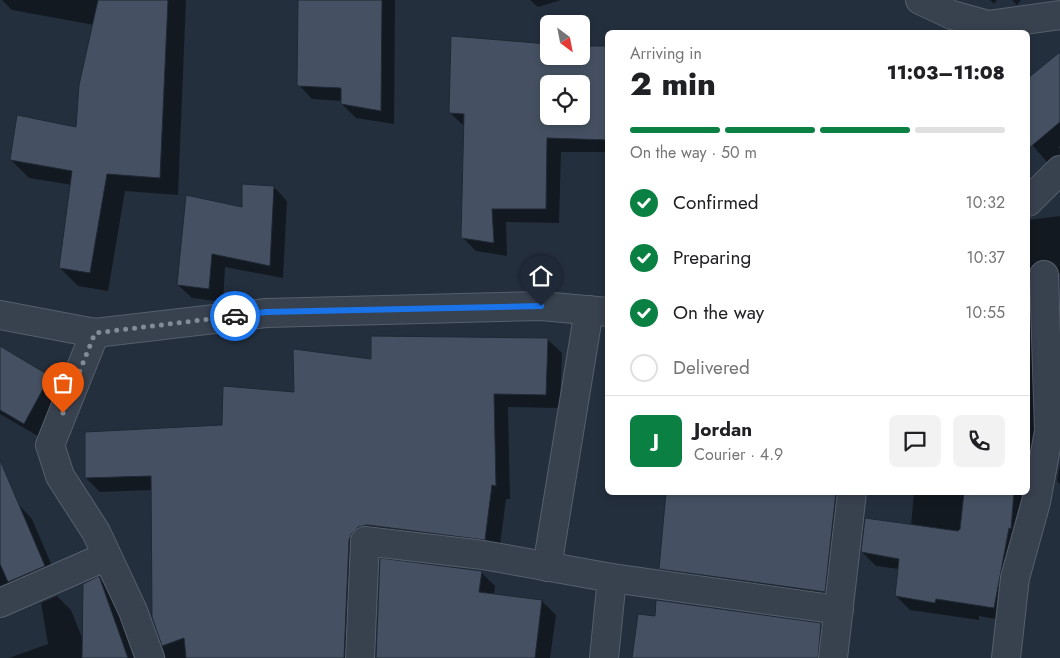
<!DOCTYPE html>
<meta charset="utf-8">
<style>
body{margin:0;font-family:Jost,sans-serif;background:#f2f2f2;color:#202124;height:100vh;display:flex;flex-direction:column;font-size:19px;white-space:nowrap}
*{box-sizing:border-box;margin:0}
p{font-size:16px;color:#757577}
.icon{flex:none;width:28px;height:28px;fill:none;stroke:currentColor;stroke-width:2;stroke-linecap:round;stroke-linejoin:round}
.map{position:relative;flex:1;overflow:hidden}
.sheet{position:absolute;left:605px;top:30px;width:425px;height:465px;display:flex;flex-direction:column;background:#fff;border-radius:8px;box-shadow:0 2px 8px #0003}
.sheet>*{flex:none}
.needle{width:32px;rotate:148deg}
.controls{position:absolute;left:540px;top:15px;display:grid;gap:10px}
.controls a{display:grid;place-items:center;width:50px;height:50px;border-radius:8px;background:#fff;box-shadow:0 2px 8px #0003;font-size:25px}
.pin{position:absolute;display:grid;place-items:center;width:42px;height:42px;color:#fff;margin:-51px -21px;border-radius:50% 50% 50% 0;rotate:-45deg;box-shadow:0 0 5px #0007}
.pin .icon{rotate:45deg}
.courier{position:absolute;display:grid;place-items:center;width:50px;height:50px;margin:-25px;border:4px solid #1a73e8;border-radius:50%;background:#fff;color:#222;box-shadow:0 1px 6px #0007}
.headline em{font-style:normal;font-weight:800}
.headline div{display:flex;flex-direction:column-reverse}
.headline{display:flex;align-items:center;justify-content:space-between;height:85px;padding:0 25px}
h1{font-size:32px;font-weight:800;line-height:38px}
.bar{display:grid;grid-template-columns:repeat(4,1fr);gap:8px 5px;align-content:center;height:60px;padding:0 25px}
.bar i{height:6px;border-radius:4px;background:#e0e0e0}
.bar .on{background:#0b8043}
.bar p{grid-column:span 4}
.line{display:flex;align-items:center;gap:12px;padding:0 25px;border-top:1px solid #e0e0e0}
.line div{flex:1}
.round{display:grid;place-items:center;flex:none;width:52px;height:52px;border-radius:8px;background:#f2f2f2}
ol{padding:0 25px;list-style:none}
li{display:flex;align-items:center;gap:15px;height:55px}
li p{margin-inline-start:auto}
li .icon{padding:5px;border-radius:50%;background:#0b8043;color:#fff;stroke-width:4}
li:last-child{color:#757577}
li i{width:28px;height:28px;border:2px solid #e0e0e0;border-radius:50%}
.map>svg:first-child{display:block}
.shadow{fill:#0007;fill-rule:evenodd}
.building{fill:#455162;stroke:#1f2835;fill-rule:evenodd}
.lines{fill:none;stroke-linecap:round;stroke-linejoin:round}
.minor-casing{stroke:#565f6c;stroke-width:30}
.minor{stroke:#38414e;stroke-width:28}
.done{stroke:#828b98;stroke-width:5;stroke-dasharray:0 9}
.route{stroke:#1a73e8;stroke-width:6}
</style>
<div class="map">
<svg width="1060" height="658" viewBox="0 0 1060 658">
<rect width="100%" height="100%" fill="#242f3e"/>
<g class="shadow">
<path d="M2,0H186L178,195L125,191L108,291L78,286L60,268L72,185L29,178L11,160L77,128L94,25L12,10Z"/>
<path d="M299,0H395L394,124L356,118L342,104V101L312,99L299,85Z"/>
<path d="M530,0H561L538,7Z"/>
<path d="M990,0H997L994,4Z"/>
<path d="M1012,0H1021L1017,5Z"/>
<path d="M608,48V152H561L559,223L506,222L507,256L476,251L462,237L464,126L450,113L549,56H581ZM549,84H581V116H549Z"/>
<path d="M1060,54V146L1058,148H1060L1059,176L1028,140V79Z"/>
<path d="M274,187L287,201L283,278L225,267L223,302L192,298L178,285L243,208Z"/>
<path d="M1060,216V273L1050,275L1047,444L1007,621L979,616V620L910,610L896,596L899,569L876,566L862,552L911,526L914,492H1028V220Z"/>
<path d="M547,339L562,353L560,408L508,407L510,499H506L499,553L381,539L359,658H166L153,617L152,490L100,492L86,478L223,426L372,360Z"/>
<path d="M0,348L49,377L63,391L38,436L0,414Z"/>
<path d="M1060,464V484L1057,481Z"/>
<path d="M667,492H853L844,611L680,588L660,568Z"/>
<path d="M19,505L32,519L58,580L0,601V512Z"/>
<path d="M481,572L495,586L494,595L542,601L556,615L550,658H377Z"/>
<path d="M99,578L113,592L136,658H9L48,644L41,603L57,596L71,610L83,640Z"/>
<path d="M821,624L834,638L832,658H633Z"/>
</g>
<g class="building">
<path d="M98,0H168L160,178L107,174L90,273L59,268L72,171L10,160L17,115L76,127L79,85Z"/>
<path d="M298,0H382L381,111L341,104V88L297,86Z"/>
<path d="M451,36L549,44V56H581V46H608V140L547,138L546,209H492L494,243L461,238L464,114L449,113ZM549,84H581V116H549Z"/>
<path d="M1060,52V122L1028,149V78Z"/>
<path d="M242,184L274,186L270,266L212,254L209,289L177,285L186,195L242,207Z"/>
<path d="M371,336L548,338L546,395L494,394L496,486L492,485L485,540L367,525L358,527L352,533L349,540L344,658H186L184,638L162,646L152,617L151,476L85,478V432L222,425L223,386L294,392L293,349L371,359Z"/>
<path d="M0,346L50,376L24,424L0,410Z"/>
<path d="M0,460L45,566L8,582L0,564Z"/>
<path d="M666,492H836L825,592L659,569Z"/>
<path d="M964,492H1014L1011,529L1009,528L994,608L936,599L935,603L895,596L899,559L861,552L865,518L958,531L960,529Z"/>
<path d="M380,558L482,571L479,592L542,600L535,658H376Z"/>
<path d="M99,576L128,658H82L83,584Z"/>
<path d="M656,600L821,623L818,658H632L638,614L655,616Z"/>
</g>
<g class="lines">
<defs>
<g id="minor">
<path d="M920,0L952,15L988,25L1060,15"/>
<path d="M1028,202L1060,170"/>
<path d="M0,315L95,333L266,313L541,306L608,312"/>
<path d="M95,333L50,445L60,476L96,532L133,611L150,658"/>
<path d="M547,567L589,310"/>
<path d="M612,578L839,610"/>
<path d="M0,603L107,556"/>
<path d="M360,658L365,541L483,555L612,578L604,658"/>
<path d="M833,658L852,492"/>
<path d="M1006,658L1015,578L1036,502L1049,431L1044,275"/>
</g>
</defs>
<use href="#minor" class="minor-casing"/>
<use href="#minor" class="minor"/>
</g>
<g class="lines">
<path class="done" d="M63,413L95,333L235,316"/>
<path class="route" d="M235,316L266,312L541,306"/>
</g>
</svg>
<div class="controls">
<a><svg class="needle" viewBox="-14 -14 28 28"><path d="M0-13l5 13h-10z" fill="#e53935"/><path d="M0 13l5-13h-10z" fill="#757577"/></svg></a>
<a><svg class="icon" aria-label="locate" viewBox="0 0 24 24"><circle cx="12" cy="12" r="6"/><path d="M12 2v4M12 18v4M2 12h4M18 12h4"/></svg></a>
</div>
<div class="pin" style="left:63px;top:413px;background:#ea580c"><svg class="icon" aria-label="bag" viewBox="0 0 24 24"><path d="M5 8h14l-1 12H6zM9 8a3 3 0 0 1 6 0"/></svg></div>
<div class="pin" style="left:541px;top:306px;background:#1f2937"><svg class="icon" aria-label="home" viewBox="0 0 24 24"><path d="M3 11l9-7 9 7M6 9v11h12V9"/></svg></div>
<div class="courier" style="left:235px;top:316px"><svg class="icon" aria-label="car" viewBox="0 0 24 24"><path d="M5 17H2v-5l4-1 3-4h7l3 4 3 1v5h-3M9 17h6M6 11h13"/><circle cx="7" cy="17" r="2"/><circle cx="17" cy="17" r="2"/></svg></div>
<section class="sheet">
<div class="headline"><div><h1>2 min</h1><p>Arriving in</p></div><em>11:03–11:08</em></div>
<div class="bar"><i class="on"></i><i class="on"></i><i class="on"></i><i></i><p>On the way · 50 m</p></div>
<ol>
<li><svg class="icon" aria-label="check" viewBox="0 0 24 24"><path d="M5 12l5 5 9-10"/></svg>Confirmed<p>10:32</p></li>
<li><svg class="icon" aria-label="check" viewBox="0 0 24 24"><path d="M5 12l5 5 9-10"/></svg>Preparing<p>10:37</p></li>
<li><svg class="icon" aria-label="check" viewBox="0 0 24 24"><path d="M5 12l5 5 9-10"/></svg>On the way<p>10:55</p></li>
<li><i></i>Delivered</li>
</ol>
<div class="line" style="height:90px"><b class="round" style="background:#0b8043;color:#fff">J</b><div><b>Jordan</b><p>Courier · 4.9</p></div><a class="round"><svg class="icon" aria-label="chat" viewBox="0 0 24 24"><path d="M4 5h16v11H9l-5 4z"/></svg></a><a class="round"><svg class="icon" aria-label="phone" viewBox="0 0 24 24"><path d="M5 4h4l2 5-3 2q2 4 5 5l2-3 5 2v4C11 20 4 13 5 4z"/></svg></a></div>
</section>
</div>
